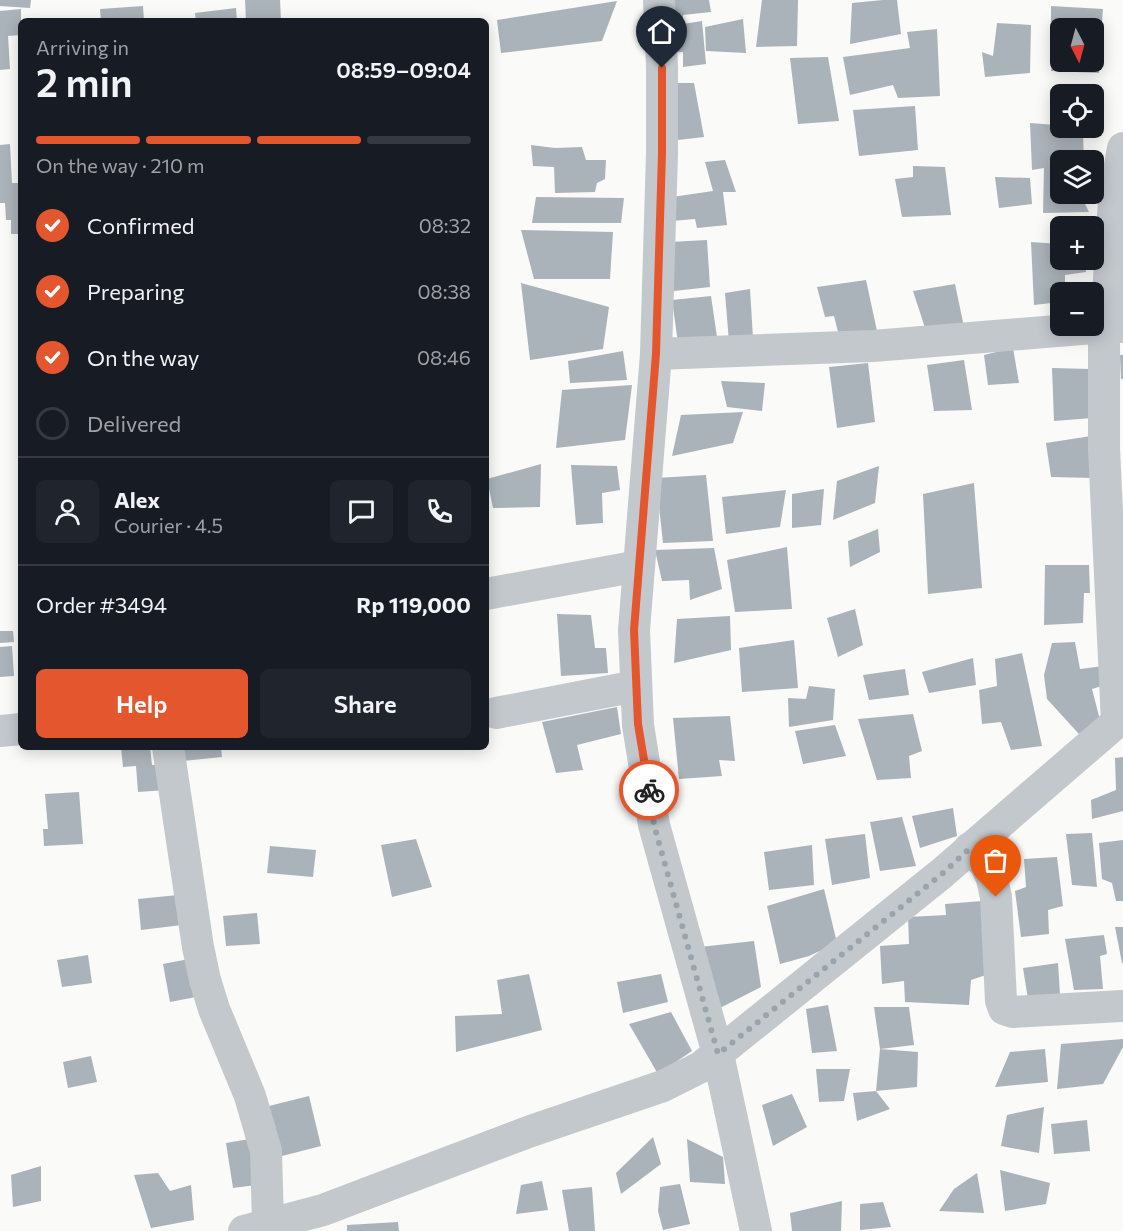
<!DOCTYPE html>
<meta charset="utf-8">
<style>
body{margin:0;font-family:Commissioner,sans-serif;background:#20242c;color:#f1f3f6;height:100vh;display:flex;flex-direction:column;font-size:22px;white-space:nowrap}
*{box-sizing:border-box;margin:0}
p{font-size:20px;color:#9ea1a6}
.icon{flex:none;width:33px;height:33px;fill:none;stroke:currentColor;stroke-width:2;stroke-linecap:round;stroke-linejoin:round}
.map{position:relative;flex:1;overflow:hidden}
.sheet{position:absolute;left:18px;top:18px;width:471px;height:732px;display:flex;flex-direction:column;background:#171b24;border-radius:9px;box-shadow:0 3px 15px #0003}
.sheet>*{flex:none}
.needle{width:39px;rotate:174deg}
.buttons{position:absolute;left:1050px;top:18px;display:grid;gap:12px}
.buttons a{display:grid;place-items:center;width:54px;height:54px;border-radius:9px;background:#171b24;box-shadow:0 3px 15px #0003;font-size:30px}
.pin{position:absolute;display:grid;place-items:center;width:51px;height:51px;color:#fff;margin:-62px -26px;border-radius:50% 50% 50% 0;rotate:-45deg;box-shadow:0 0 6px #0007}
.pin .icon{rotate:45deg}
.courier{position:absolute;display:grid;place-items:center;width:60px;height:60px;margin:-30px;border:4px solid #e4572e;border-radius:50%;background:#fff;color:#222;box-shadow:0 2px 8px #0007}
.overview em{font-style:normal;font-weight:600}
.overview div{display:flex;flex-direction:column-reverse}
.overview{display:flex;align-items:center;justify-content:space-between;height:102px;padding:0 18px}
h1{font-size:39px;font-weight:600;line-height:45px}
.bar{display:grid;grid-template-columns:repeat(4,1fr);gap:9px 6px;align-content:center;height:72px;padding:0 18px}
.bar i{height:8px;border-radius:4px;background:#363941}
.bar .on{background:#e4572e}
.bar p{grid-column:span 4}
.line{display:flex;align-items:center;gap:15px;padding:0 18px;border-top:2px solid #363941}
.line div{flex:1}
.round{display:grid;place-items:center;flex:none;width:63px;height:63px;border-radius:9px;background:#20242c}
ol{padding:0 18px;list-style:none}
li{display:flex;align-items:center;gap:18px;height:66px}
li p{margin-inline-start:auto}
li .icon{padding:6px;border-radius:50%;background:#e4572e;color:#fff;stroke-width:4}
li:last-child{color:#9ea1a6}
li i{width:33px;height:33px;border:3px solid #363941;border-radius:50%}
.primary-button{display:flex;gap:12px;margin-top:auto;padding:12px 18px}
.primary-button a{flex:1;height:69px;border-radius:9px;background:#e4572e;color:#fff;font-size:24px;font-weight:600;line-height:69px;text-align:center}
.primary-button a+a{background:#20242c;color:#f1f3f6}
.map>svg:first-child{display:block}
.building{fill:#aab3b9}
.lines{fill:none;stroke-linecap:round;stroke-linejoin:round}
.minor{stroke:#c3c8cc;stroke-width:32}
.done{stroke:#99a4ac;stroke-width:6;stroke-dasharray:0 10.8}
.route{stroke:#e4572e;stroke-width:8}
</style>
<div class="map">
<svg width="1123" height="1231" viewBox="0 0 1123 1231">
<rect width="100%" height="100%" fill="#fafaf8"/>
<g class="building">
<path d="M0,0H31L30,8L0,6Z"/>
<path d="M245,0H280L281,21H246Z"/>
<path d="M669,0H709L711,12L683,15V24L702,21L706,64L683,67V52L661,53Z"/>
<path d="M762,0H798L797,46L756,47Z"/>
<path d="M883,0H897L901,34L850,44L852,3Z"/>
<path d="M617,1L602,41L501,53L497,20Z"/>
<path d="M143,6L144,21H101L100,9Z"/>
<path d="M1051,6L1103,9L1101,34H1094V28H1060V32H1051Z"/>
<path d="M236,8L237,21H196L195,13Z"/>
<path d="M21,9V35L8,36L10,69L0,70V11Z"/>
<path d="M743,19L746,53L706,51L705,27Z"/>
<path d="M997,23L1031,25L1030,73L985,77L982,52L993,56Z"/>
<path d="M937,29L940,96L898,98L893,85L850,95L843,57L910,48L907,32Z"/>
<path d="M1055,41L1060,42V62H1094V44L1101,45L1099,73L1051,71Z"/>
<path d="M828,57L839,121L798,124L790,58Z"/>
<path d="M674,83H694L704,137L678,140Z"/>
<path d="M915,106L918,150L859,156L853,110Z"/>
<path d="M1030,123L1056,125V134H1083L1084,160H1060V194H1085V204L1089,212L1043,213L1044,168L1032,170Z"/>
<path d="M10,144L12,183H21V234H11V220H6L5,203H0V145Z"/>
<path d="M531,145L555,148L582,147L586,160H606L605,179L597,183L595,192L555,193L554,167L533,166Z"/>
<path d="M725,160L736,192H723L727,225L697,228L695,219L672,221V197L713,191L705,162Z"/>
<path d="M913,166L945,167L951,215L902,217L895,179L913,177Z"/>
<path d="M995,177L1030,178L1032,204L999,208Z"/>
<path d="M536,197L624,198L621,223H532Z"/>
<path d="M521,230L613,232L610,279H534Z"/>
<path d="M707,240L710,287L665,292L670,242Z"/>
<path d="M1031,242L1060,244V260H1085L1086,272L1065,275V292H1060V302L1034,305Z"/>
<path d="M866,280L877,331L839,336L834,316L825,317L817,287Z"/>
<path d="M521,283L609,307L603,349L530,360Z"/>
<path d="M955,284L964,327L926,331L913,291Z"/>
<path d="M750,289L753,338L729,342L725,293Z"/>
<path d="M711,296L717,337L678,343L672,300Z"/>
<path d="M1013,348L1019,383L988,385L984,355Z"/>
<path d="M623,351L627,380L570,383L568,361Z"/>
<path d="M1120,355H1123V379H1121Z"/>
<path d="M964,360L972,410L934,411L927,365Z"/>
<path d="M868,363L875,422L837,428L829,367Z"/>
<path d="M1052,368L1091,369L1092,418L1054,421Z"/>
<path d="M721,381L765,383L762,411L727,407Z"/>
<path d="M632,385L625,440L556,448L562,390Z"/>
<path d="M743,412L733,443L672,456L681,415Z"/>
<path d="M1091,436L1093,478L1051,477L1046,443Z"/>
<path d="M541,464L540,507L493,508L487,479Z"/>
<path d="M571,465L617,466L620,490L602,493L603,523L576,525Z"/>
<path d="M879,466L875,503L833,520L837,481Z"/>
<path d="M706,475L713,541L663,543L656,478Z"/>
<path d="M974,483L982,588L928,594L923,494Z"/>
<path d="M824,489L821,525L792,528V494Z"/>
<path d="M786,490L780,527L726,534L722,497Z"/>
<path d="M878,529L880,552L850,567L848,541Z"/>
<path d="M787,547L792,609L735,612L727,560Z"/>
<path d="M714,548L722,589L690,600L689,580L662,581L655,550Z"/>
<path d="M1045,565H1089L1090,593H1084L1083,623L1044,625Z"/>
<path d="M855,609L863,645L838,657L827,618Z"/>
<path d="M557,614L591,615L595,648H606L608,673L561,676Z"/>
<path d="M730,616L731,650L674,663L677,619Z"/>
<path d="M0,631H13L14,642L0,643Z"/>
<path d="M794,640L798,688L742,692L739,648Z"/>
<path d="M1075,642L1080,669L1104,666L1105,685L1092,689L1101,724L1079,734L1047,699L1044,675L1052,643Z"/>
<path d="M12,646L14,676L0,677V647Z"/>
<path d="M1022,653L1042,746L1011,750L1001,722L982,724L979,690L997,686L995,659Z"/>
<path d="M973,658L976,685L929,693L922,672Z"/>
<path d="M905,669L909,695L869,700L863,675Z"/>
<path d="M809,686L835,689L833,720L789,727L788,698L806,699Z"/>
<path d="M617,707L621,734L577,745L583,770L556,773L542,722Z"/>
<path d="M913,714L922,751L909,756L911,778L877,780L858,719Z"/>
<path d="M730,716L735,761L719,760L722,776L679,779L673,718Z"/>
<path d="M835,725L846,756L803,764L795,731Z"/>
<path d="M121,747H150L152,765L164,764L166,790L138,792L136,766L123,767Z"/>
<path d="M182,747H221L222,757L183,761Z"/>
<path d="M1123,757V811L1092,819L1091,800L1116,790L1115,758Z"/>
<path d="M79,792L83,844L44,846L43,829H48L45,794Z"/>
<path d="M953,808L957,836L920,848L912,816Z"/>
<path d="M902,817L916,866L880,871L870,822Z"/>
<path d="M1092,833L1097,887L1072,885L1066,834Z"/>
<path d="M865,834L870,878L832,885L825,839Z"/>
<path d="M416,839L432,887L392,897L381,845Z"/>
<path d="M1123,840V901H1116L1112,883L1102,879L1099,843Z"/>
<path d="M812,845L814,885L769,890L764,852Z"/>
<path d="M270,846L316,850L313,877L267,873Z"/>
<path d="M1057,857L1063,906L1048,910L1049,934L1021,937L1015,891L1026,887L1024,859Z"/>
<path d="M824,889L837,943L809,956L780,964L767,906Z"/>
<path d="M178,895L182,925L141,930L138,899Z"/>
<path d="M982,901L989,974L971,980L969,1005L905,1002L904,981L882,984L880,946L909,944L908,917L946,915L945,904Z"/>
<path d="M257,913L260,944L226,946L223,916Z"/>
<path d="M1115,927H1123V963H1122Z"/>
<path d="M1104,935L1107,954L1100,956L1103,989L1074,990L1065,939Z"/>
<path d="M754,941L761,987L716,1010L700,947Z"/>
<path d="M88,955L92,983L62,987L57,960Z"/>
<path d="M194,958L201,996L170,1002L163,964Z"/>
<path d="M1058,963L1060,995L1028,999L1023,968Z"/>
<path d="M529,974L542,1030L456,1052L455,1016L502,1014L497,980Z"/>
<path d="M661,974L668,1002L623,1013L617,982Z"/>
<path d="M828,1005L837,1051L812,1053L806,1009Z"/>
<path d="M874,1007H909L914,1045L880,1049Z"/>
<path d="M671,1012L692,1051L658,1074L629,1024Z"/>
<path d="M1123,1039V1047L1103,1084L1057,1089L1061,1044Z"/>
<path d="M880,1049L918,1052L917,1087L876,1091Z"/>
<path d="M1045,1049L1048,1082L995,1087L1010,1052Z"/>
<path d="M91,1056L97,1082L68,1088L63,1062Z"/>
<path d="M816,1069H850L844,1101L819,1102Z"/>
<path d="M876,1091L890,1109L857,1121L853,1093Z"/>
<path d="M792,1094L807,1127L773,1146L762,1105Z"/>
<path d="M309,1096L321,1146L282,1156L269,1106Z"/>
<path d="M1044,1107L1039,1153L1001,1146L1007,1115Z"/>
<path d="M1087,1120L1090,1151L1054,1154L1051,1124Z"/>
<path d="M653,1137L661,1164L621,1194L616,1173Z"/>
<path d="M255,1138L263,1184L233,1188L226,1143Z"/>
<path d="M687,1139L723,1157L725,1184L690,1182Z"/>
<path d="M41,1166V1201L13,1207L11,1175Z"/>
<path d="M1000,1170L1050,1183L1046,1204L1005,1211Z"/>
<path d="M158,1173L170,1191L191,1185L194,1220L151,1228L134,1175Z"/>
<path d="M977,1173L984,1213L939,1211L954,1189Z"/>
<path d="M542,1181L548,1210L516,1214L521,1185Z"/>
<path d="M680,1184L690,1224L663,1230L658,1211L660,1187Z"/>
<path d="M592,1187L595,1231H569L562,1190Z"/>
<path d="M842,1201L841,1231H792L790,1213Z"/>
<path d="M883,1202L891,1227L860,1230V1204Z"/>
<path d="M398,1222L399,1231H347V1225Z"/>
</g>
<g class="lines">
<g class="minor">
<path d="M659,0L662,67V153L656,354L634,630L638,725L654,825L718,1054L756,1231"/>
<path d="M656,354L873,346L1106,327L1114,200L1123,148"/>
<path d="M486,594L639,566"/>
<path d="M496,713L636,686"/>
<path d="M1117,722L1104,449V341L1106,327H1123"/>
<path d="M0,731L21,729"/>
<path d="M168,747L198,947L205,980L214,1009L250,1096L266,1151L268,1224"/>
<path d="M970,848L986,865L992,879L996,897L1001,1001L1004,1009L1013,1012L1123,1006"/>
<path d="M244,1231L323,1210L531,1131L663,1086L701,1067L941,874L1117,722L1123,720"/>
</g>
</g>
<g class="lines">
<path class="done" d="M649,790L654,825L718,1054L942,874L970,848C988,867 991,872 996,897"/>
<path class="route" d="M649,790L638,724L634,630L656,354L662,153V68"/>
</g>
</svg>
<div class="buttons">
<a><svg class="needle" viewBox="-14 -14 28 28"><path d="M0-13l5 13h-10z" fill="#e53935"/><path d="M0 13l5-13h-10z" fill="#9ea1a6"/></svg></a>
<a><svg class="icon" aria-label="locate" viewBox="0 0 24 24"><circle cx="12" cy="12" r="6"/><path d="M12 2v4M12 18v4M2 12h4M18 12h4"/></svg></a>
<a><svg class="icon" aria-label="layers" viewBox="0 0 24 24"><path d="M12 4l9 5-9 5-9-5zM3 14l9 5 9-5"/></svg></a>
<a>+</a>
<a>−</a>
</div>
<div class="pin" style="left:996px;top:897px;background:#ea580c"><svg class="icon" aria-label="bag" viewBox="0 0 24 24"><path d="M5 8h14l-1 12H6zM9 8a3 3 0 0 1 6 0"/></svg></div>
<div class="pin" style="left:662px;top:68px;background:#1f2937"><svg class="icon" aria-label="home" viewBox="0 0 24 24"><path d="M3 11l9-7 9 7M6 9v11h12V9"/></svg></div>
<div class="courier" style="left:649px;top:790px"><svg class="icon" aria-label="bike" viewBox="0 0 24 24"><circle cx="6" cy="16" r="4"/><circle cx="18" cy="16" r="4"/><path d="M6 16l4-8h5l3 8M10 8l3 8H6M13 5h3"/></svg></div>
<section class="sheet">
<div class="overview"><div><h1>2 min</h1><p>Arriving in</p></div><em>08:59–09:04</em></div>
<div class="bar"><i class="on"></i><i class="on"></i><i class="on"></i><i></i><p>On the way · 210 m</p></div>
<ol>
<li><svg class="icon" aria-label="check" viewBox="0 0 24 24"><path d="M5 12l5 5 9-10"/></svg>Confirmed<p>08:32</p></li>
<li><svg class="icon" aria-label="check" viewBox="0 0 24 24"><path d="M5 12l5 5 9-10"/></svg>Preparing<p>08:38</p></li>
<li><svg class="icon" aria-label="check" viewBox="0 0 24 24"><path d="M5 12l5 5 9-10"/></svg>On the way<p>08:46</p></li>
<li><i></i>Delivered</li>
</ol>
<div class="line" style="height:108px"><a class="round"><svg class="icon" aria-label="person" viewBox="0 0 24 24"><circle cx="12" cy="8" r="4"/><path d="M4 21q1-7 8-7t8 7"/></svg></a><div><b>Alex</b><p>Courier · 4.5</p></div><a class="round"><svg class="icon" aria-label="chat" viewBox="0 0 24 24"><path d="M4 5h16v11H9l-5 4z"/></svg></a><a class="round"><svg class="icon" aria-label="phone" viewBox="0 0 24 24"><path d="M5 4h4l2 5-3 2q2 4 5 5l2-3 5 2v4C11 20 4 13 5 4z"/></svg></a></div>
<div class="line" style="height:78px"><div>Order #3494</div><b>Rp 119,000</b></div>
<div class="primary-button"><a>Help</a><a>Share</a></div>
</section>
</div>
